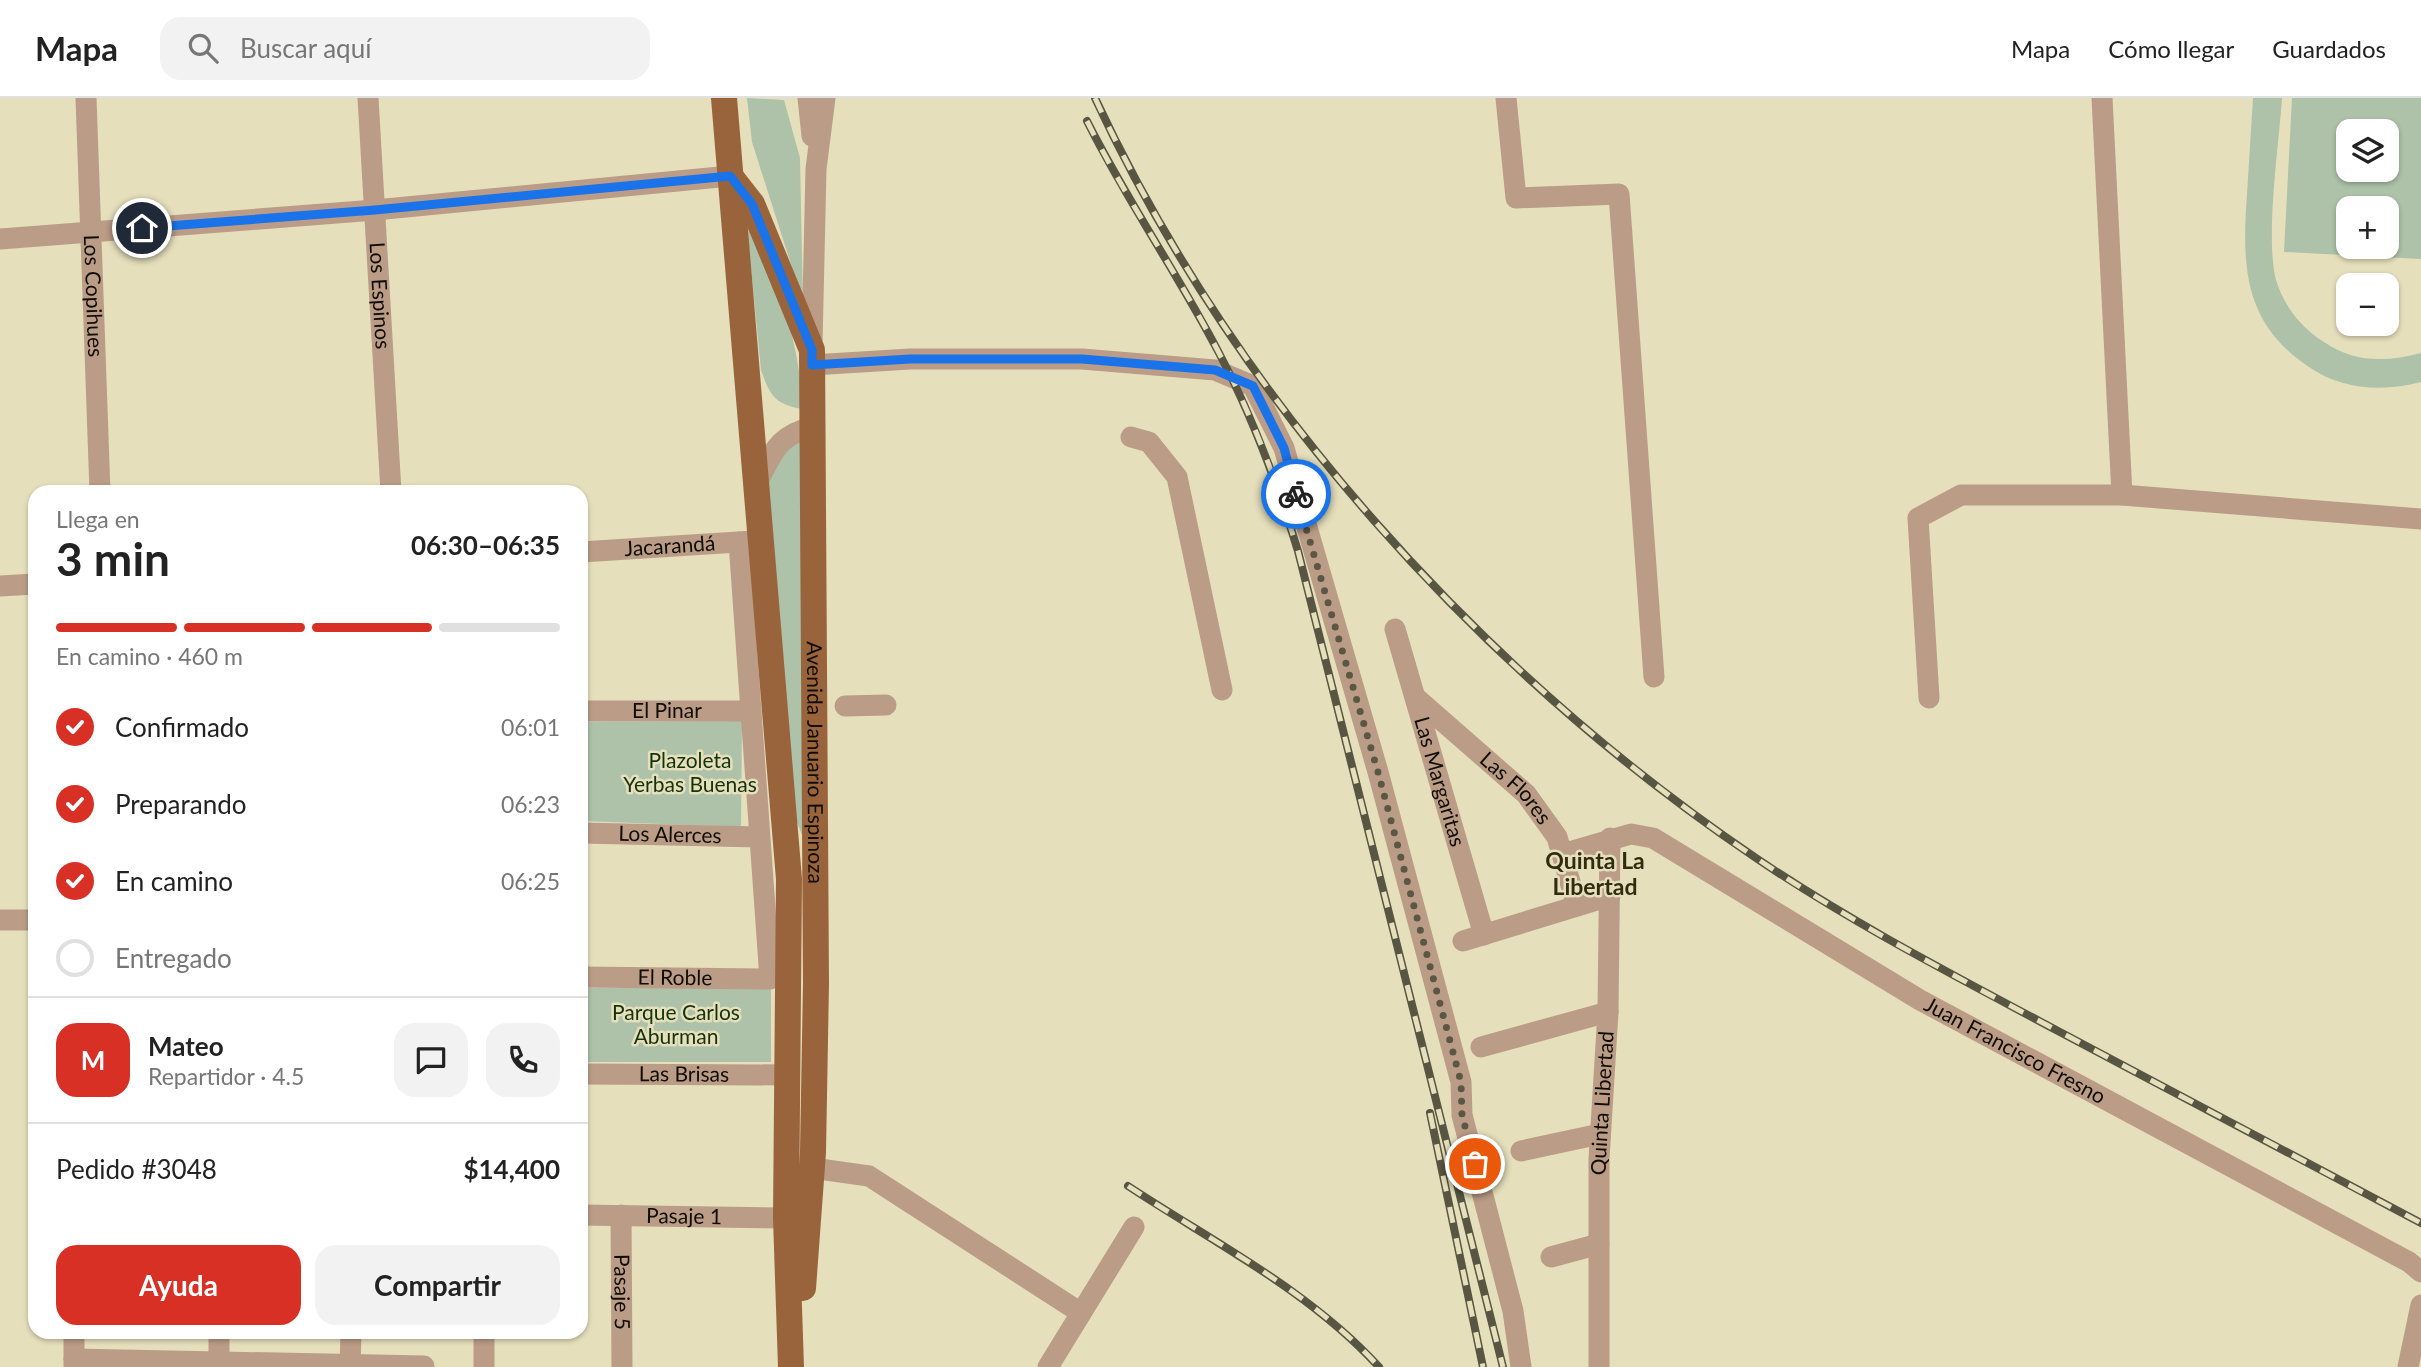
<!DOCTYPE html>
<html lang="es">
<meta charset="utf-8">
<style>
body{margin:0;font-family:Lato,sans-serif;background:#f2f2f2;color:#222;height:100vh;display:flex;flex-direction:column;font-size:26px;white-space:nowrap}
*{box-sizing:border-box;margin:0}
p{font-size:23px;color:#767676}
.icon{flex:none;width:38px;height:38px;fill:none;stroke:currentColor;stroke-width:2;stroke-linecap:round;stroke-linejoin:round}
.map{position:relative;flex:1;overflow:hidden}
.sheet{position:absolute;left:28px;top:387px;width:560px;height:854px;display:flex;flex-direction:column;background:#fff;border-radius:21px;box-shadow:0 2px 5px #0004}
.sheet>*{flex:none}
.tools{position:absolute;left:2336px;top:21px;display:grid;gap:14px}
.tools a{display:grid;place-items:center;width:63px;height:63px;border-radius:14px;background:#fff;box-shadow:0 2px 5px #0004;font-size:35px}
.pin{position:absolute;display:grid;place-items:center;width:60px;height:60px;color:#fff;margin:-30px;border:4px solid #fff;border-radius:50%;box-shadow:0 2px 7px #0007}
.courier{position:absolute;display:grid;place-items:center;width:70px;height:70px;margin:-35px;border:5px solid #1a73e8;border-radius:50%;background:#fff;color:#222;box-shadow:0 2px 9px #0007}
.summary em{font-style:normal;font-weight:700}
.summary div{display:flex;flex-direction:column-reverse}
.summary{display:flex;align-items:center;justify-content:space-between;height:119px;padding:0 28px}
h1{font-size:46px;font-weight:700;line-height:52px}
.bar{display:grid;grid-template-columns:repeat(4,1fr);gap:10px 7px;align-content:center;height:84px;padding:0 28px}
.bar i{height:9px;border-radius:5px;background:#e0e0e0}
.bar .on{background:#d93025}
.bar p{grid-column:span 4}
.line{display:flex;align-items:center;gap:18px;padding:0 28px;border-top:2px solid #e0e0e0}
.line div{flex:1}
.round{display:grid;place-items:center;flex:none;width:74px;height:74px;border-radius:21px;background:#f2f2f2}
ol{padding:0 28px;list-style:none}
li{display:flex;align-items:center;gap:21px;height:77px}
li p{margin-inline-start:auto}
li .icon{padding:7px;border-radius:50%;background:#d93025;color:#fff;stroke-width:4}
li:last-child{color:#767676}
li i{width:38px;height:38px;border:4px solid #e0e0e0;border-radius:50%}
.action{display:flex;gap:14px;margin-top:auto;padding:14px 28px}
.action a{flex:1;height:80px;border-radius:21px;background:#d93025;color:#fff;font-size:28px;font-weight:700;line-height:80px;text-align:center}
.action a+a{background:#f2f2f2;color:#222}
header{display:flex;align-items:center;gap:42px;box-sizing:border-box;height:98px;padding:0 35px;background:#fff;border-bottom:2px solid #e0e0e0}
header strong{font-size:33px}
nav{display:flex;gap:38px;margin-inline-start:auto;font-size:24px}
.search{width:490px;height:63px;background:#f2f2f2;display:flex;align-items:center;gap:18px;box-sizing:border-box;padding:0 24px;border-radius:21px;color:#767676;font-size:26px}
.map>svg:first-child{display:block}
.green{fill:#adc2a8;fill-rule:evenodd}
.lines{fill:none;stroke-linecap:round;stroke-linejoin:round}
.minor{stroke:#bb9c87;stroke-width:21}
.major{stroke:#99643b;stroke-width:26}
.rail-casing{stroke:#585542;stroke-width:8}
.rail{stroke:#e5dfbc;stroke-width:5;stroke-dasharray:16;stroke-linecap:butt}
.done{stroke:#5b5744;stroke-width:7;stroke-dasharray:0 12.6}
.route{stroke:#1a73e8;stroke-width:9}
.labels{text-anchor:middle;stroke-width:5;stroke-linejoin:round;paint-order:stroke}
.street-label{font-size:21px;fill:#100e03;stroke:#e5dfbc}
.park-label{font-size:21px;fill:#14330b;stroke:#e5dfbc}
.neighbourhood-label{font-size:23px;font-weight:bold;fill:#322c0e;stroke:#e5dfbc}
</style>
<header>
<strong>Mapa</strong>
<div class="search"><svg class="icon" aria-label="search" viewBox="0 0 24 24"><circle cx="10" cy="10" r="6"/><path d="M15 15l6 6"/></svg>Buscar aquí</div>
<nav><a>Mapa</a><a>Cómo llegar</a><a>Guardados</a></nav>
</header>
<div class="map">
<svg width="2421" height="1269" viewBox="0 0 2421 1269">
<rect width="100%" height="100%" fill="#e5dfbc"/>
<g class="green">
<path d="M747,0L784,2L800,60L803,204L752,44Z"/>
<path d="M2253,0H2282C2279,46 2265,140 2276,182C2284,208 2301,230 2324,244C2354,265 2387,264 2421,255V284C2383,294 2342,292 2309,269C2243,225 2242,168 2247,96C2249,64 2251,32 2253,0Z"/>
<path d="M2292,0H2421V161L2284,154ZM2348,33H2387V72H2348ZM2348,110H2387V149H2348Z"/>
<path d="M744,98C769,167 801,236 802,311C774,306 770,297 761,272Z"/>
<path d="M801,340L805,745L796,721L768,382L782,354Z"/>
<path d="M742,623L741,729L581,723V624Z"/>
<rect x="581" y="890" width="190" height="74"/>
</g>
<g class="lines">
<g class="minor">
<path id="s1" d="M86,0L100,394"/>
<path id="s2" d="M368,0L391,394"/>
<path d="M808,0L812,38"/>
<path d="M1506,0L1516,100L1619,96L1654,579"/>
<path d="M2102,0L2122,397L2421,421"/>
<path d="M0,141L375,112L730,78"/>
<path d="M812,246L816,71L825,0"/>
<path d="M812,267L910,261H1082L1215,272L1253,288L1284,350L1378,674L1461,984L1462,1017L1513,1213L1521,1269"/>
<path d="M1131,339L1149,344L1177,379L1222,592"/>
<path d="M758,383C774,353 778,337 813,329"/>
<path id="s3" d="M581,454L754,443"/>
<path d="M0,488L35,486"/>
<path id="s4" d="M1395,531L1484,837"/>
<path id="s5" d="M1415,599L1526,696L1557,739L1577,808"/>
<path d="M1929,600L1918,420L1961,397H2122"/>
<path d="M845,608L886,607"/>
<path id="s6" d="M581,613H751"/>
<path id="s7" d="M581,735L759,739"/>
<path id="s8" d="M1562,756L1631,736L1653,740L1920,902L2409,1164L2421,1174"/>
<path d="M0,822H35"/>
<path d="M1463,843L1610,798"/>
<path id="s9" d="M581,879L770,881L739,444"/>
<path d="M1481,949L1608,914"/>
<path id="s10" d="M581,976L788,977"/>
<path d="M1521,1053L1600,1036"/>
<path d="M812,1070L869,1078L1081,1215"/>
<path id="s11" d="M581,1117L786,1120"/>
<path id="s12" d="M621,1117L622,1269"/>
<path d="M1551,1159L1599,1146"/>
<path d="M74,1261L424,1268"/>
<path d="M74,1269V1234"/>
<path d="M219,1269V1234"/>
<path d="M350,1269L351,1234"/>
<path d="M484,1269V1234"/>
<path d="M1048,1269L1134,1129"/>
<path id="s13" d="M1599,1269V1061L1608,914L1610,740"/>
<path d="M2408,1269L2421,1207"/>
</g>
<g class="major">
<path d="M724,0L789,781L786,1120L791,1269"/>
<path id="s14" d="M730,78L752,106L812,252L816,885L813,1054L803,1190"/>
</g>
<defs>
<g id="rail">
<path d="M1095,0C1236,303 1480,573 1756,760C1852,825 1955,878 2058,933C2179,997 2300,1061 2421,1125"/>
<path d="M1087,23C1127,103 1178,176 1219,255C1253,319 1277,385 1298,453L1503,1269"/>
<path d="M1430,1015L1483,1269"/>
<path d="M1128,1088C1213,1144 1310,1193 1379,1269"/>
</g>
</defs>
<use href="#rail" class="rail-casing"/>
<use href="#rail" class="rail"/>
</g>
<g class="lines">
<path class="done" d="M1296,396L1378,674L1461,984L1462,1017L1475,1066"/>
<path class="route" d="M142,130L375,112L730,78L752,106L812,252V267L910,261H1082L1215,272L1253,288L1284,350L1296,396"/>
</g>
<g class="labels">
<g class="street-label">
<text dy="7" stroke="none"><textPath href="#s1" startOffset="198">Los Copihues</textPath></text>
<text dy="7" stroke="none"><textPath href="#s2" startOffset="198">Los Espinos</textPath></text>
<text dy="7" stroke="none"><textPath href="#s3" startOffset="89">Jacarandá</textPath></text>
<text dy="7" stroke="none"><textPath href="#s6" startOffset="86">El Pinar</textPath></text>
<text dy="7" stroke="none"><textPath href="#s14" startOffset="606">Avenida Januario Espinoza</textPath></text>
<text dy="7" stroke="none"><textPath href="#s4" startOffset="159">Las Margaritas</textPath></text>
<text dy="7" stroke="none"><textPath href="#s5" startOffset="136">Las Flores</textPath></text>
<text dy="7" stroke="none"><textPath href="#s7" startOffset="89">Los Alerces</textPath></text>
<text dy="7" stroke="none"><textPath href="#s9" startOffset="94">El Roble</textPath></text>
<text dy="7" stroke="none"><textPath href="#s8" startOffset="514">Juan Francisco Fresno</textPath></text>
<text dy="7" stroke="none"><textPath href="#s10" startOffset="103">Las Brisas</textPath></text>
<text dy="7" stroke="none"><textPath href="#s13" startOffset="264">Quinta Libertad</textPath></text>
<text dy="7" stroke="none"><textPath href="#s11" startOffset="103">Pasaje 1</textPath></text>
<text dy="7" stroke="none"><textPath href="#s12" startOffset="77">Pasaje 5</textPath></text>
</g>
<g class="park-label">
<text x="690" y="670">Plazoleta<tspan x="690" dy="24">Yerbas Buenas</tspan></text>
<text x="676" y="922">Parque Carlos<tspan x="676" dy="24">Aburman</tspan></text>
</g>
<g class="neighbourhood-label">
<text x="1595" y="771">Quinta La<tspan x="1595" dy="26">Libertad</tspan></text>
</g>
</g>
</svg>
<div class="tools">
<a><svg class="icon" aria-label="layers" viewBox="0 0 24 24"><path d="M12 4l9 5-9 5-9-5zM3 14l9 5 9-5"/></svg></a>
<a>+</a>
<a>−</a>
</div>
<div class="pin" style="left:1475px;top:1066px;background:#ea580c"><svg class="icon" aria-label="bag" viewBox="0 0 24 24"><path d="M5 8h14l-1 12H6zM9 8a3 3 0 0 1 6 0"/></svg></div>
<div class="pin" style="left:142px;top:130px;background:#1f2937"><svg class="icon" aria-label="home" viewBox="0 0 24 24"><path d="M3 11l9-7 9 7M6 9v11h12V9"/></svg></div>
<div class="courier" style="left:1296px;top:396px"><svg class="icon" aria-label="bike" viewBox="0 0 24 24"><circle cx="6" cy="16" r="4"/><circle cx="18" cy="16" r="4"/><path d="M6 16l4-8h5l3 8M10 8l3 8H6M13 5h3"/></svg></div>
<section class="sheet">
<div class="summary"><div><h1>3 min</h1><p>Llega en</p></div><em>06:30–06:35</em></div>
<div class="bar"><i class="on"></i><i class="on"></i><i class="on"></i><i></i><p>En camino · 460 m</p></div>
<ol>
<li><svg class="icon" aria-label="check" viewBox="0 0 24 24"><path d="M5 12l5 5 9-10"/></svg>Confirmado<p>06:01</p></li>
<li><svg class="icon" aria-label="check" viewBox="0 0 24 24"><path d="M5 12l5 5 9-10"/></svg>Preparando<p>06:23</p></li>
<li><svg class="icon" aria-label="check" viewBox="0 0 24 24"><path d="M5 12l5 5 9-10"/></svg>En camino<p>06:25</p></li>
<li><i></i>Entregado</li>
</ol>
<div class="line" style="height:126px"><b class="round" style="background:#d93025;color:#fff">M</b><div><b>Mateo</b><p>Repartidor · 4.5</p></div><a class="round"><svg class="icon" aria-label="chat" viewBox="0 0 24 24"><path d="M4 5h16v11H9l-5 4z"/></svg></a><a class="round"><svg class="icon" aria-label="phone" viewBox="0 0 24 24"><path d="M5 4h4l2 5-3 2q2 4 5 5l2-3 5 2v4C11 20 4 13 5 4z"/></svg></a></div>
<div class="line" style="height:91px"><div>Pedido #3048</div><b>$14,400</b></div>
<div class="action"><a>Ayuda</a><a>Compartir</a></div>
</section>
</div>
